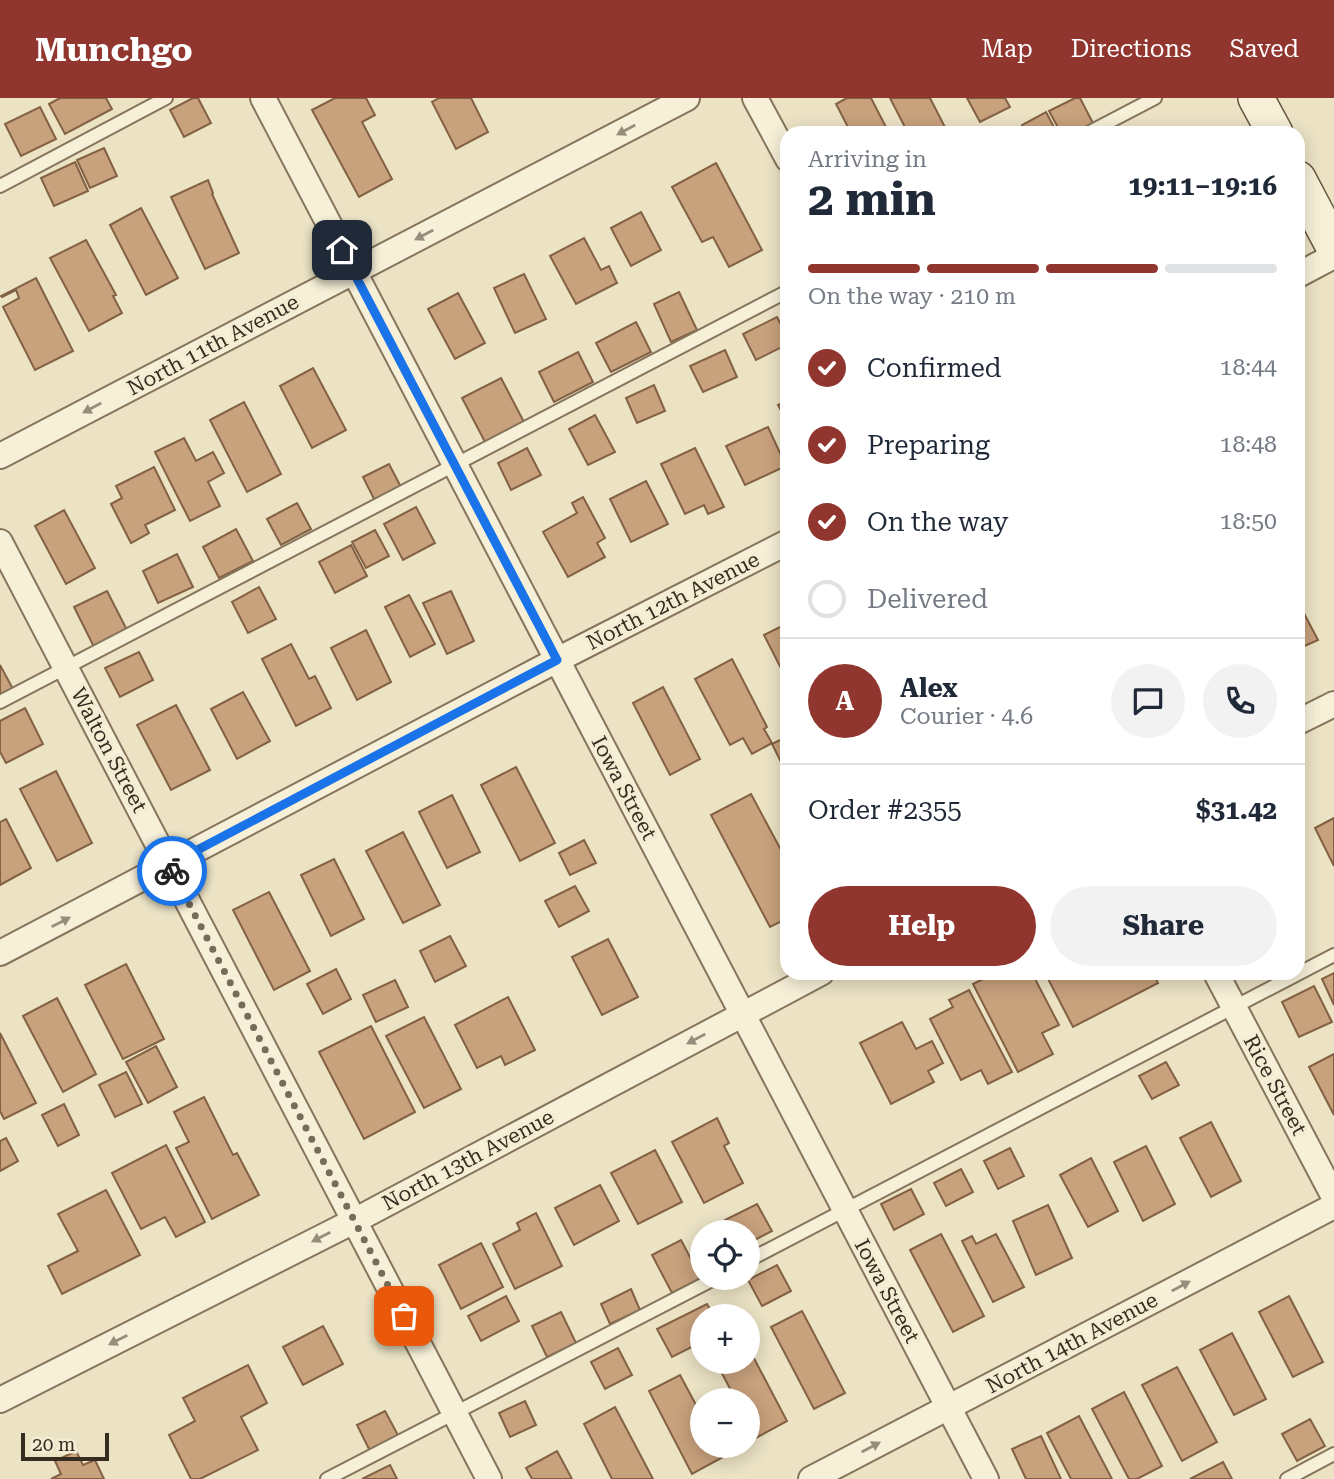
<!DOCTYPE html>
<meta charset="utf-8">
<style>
body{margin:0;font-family:"Roboto Serif",serif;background:#f2f2f3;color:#1f2937;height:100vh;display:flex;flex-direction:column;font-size:26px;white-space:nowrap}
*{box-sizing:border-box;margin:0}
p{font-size:23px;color:#747a83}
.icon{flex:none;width:38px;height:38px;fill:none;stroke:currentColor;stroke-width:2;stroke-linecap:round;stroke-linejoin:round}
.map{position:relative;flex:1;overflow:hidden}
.drawer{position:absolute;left:780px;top:28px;width:525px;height:854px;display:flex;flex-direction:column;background:#fff;border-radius:21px;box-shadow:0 4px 18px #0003}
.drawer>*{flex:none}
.buttons{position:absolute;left:690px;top:1122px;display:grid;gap:14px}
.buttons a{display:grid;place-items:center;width:70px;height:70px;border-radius:50%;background:#fff;box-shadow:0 4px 18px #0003;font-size:35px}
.scale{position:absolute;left:21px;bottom:18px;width:88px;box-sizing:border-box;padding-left:7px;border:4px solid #362c1f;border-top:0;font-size:19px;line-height:24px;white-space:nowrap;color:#362c1f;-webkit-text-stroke:5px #f4edd4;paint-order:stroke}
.pin{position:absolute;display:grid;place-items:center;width:60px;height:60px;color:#fff;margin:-30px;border-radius:14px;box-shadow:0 4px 10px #0006}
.courier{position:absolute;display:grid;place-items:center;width:70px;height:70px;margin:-35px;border:5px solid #1a73e8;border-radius:50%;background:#fff;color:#222;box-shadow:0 2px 9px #0007}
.head em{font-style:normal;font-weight:700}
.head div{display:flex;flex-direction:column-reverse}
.head{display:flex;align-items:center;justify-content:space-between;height:119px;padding:0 28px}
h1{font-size:46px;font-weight:700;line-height:52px}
.bar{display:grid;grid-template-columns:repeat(4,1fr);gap:10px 7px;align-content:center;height:84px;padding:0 28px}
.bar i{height:9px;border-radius:5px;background:#e0e1e3}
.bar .current{background:#91362f}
.bar p{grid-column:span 4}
.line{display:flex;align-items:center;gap:18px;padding:0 28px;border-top:2px solid #e0e1e3}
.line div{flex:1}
.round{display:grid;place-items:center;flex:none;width:74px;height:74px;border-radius:37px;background:#f2f2f3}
ol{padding:0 28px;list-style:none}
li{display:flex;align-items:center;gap:21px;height:77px}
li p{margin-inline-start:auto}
li .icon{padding:7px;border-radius:50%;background:#91362f;color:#fff;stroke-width:4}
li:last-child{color:#747a83}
li i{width:38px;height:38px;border:4px solid #e0e1e3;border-radius:50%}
.primary-button{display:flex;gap:14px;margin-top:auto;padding:14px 28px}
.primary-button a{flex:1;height:80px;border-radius:42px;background:#91362f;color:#fff;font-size:28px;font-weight:700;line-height:80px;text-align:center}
.primary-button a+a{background:#f2f2f3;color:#1f2937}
header{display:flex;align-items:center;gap:42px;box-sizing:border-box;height:98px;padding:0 35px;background:#91362f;color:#fff}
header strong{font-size:33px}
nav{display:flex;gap:38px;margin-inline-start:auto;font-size:24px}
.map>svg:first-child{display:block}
.building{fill:#c8a17d;stroke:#836143;stroke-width:2}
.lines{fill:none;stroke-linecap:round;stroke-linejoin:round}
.lane-casing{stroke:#86755c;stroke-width:16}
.street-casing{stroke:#86755c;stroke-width:28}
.secondary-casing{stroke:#67563f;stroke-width:38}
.lane{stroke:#f7f0d8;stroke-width:12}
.street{stroke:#f7f0d8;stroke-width:24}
.secondary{stroke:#f7f0d8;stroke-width:35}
.oneway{fill:#968e7c}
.done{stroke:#766c59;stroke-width:7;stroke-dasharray:0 12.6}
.route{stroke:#1a73e8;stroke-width:9}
.labels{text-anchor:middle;stroke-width:7;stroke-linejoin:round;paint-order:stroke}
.street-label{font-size:21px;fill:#362c1f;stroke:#f4edd4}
</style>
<header>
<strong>Munchgo</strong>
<nav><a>Map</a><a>Directions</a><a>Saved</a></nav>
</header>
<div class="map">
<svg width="1334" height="1381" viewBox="0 0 1334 1381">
<rect width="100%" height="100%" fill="#ece3c5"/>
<g class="building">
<path d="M60,0H106L112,11L65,36L49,6Z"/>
<path d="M193,0H198L211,25L184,39L170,12Z"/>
<path d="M335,0H366L375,17L362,24L392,81L359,99L312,12Z"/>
<path d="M439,0H471L488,34L456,51L432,4Z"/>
<path d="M847,0H871L889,35H851L836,6Z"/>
<path d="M890,0H930L948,35H908Z"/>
<path d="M967,0H1005L1010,9L980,24Z"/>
<path d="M1075,0H1080L1094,27L1078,35H1061L1049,13Z"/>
<path d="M40,9L56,41L21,58L5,26Z"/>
<path d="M1046,14L1057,35H1027L1022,27Z"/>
<path d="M104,50L117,78L90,90L77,62Z"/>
<path d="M75,64L88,93L54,108L41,80Z"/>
<path d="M716,65L762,152L729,169L713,139L702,144L672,89Z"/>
<path d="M208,82L213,95L212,96L239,155L205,171L171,99Z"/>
<path d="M141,110L178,180L146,197L110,127Z"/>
<path d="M641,114L661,152L631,168L611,130Z"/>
<path d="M584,140L601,172L609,168L617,185L576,206L550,158Z"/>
<path d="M86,142L116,197L113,198L122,215L89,233L50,160Z"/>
<path d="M524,176L546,221L515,235L494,190Z"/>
<path d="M36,180L73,253L35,272L3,209L19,200L16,192L2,199L1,198Z"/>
<path d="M679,194L697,232L671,244L654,206Z"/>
<path d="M458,195L485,245L455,261L428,211Z"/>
<path d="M777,219L788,241V246L756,262L743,236Z"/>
<path d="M636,224L651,254L611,274L596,245Z"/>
<path d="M725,252L737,279L703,294L690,268Z"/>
<path d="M578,254L593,284L554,304L539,274Z"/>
<path d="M313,270L346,332L312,350L280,288Z"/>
<path d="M501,280L524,324L485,344L462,300Z"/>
<path d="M654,287L665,313L637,325L626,300Z"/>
<path d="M788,302V325L778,307Z"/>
<path d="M244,304L281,376L247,394L210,322Z"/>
<path d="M595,317L615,354L588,367L569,331Z"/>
<path d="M768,329L786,368L745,387L726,348Z"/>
<path d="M184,340L196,363L213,354L224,375L208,384L220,408L190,423L155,354Z"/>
<path d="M527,350L541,377L511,392L498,365Z"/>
<path d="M695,350L724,409L708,416L704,407L685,416L661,366Z"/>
<path d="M389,366L401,389L375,403L363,379Z"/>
<path d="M154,369L175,412L145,427L149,435L131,445L111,406L122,400L116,388Z"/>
<path d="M646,383L668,426L631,444L610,401Z"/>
<path d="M583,399L605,440L597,445L605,459L568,479L543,434L577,415L572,405Z"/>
<path d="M297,405L311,431L281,447L267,421Z"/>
<path d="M416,409L435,445L403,462L384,426Z"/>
<path d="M64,412L95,470L66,486L35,428Z"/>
<path d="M236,431L253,463L219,480L203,449Z"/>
<path d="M375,432L389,458L366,470L352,444Z"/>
<path d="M351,447L367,478L335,495L319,464Z"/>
<path d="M177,456L193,489L158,505L143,473Z"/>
<path d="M259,489L276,521L248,535L232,504Z"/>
<path d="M107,493L127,532L94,549L74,509Z"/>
<path d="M451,493L474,543L447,556L423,505Z"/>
<path d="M409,497L435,546L410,559L385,509Z"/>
<path d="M1298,504L1318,542L1298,551Z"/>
<path d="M788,525V584L764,537Z"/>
<path d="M366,532L391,584L357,602L331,550Z"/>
<path d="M291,546L309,581L315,578L331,610L296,628L262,561Z"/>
<path d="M139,554L153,582L120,599L105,570Z"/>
<path d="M732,561L767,629L764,631L772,645L752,656L743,640L730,647L695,581Z"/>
<path d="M0,567L13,591L0,598Z"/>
<path d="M663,589L700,661L670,677L633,605Z"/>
<path d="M243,594L270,643L237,661L211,611Z"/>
<path d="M176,607L210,672L171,692L137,627Z"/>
<path d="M25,610L43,646L6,665L0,654V623Z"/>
<path d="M788,638V675L787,676L772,646Z"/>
<path d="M516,669L555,745L520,763L481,687Z"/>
<path d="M56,673L92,745L57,763L20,691Z"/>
<path d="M751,696L788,765V820L770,829L711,717Z"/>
<path d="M452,697L480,754L447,770L419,714Z"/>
<path d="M1334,720V768L1315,730Z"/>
<path d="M6,721L31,770L0,787V724Z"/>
<path d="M403,734L440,807L403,825L366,753Z"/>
<path d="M584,742L596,765L570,777L559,755Z"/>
<path d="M334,761L364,821L331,838L301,777Z"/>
<path d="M575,788L589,813L559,829L545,803Z"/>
<path d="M269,794L310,873L274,892L233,812Z"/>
<path d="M450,838L466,868L435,884L420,853Z"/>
<path d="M608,841L638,899L602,917L572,859Z"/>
<path d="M126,866L164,941L123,961L85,887Z"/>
<path d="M336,871L351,901L323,916L307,886Z"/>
<path d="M995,875H1032L1059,927L1042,935L1053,956L1018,974L973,886Z"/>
<path d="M1045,875H1153L1158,885L1073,929Z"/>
<path d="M1334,875V907L1322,881Z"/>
<path d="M395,882L408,909L376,924L363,897Z"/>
<path d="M1314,888L1332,924L1299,939L1282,904Z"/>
<path d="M969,892L1012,974L988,986L981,972L961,982L930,921L953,909L949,902Z"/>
<path d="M508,899L535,952L505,967L501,958L477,970L455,927Z"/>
<path d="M57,900L96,976L63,994L23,918Z"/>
<path d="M424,919L461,991L424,1010L386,938Z"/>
<path d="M902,924L916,951L932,943L943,965L928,973L934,984L891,1006L860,945Z"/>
<path d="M371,928L415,1014L364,1041L319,954Z"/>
<path d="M0,935L36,1005L4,1021L0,1013Z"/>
<path d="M156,948L177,989L148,1005L126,964Z"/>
<path d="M1334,956V1017L1309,969Z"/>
<path d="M1166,964L1179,987L1152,1001L1139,978Z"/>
<path d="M126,974L142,1006L115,1019L99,987Z"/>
<path d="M204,999L233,1057L237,1055L259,1097L212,1121L176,1050L189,1044L174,1014Z"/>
<path d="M64,1006L79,1037L58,1048L42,1017Z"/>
<path d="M717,1020L729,1045L724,1048L743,1085L704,1105L672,1044Z"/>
<path d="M1211,1024L1241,1083L1211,1099L1180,1040Z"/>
<path d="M6,1040L18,1063L0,1073V1043Z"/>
<path d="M166,1047L205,1124L176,1139L165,1119L141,1131L112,1075Z"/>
<path d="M1146,1048L1175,1106L1143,1123L1114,1064Z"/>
<path d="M1010,1050L1024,1078L998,1091L984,1063Z"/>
<path d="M655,1052L682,1104L638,1126L611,1075Z"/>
<path d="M1091,1060L1118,1113L1088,1129L1060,1077Z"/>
<path d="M961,1071L973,1094L946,1108L934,1085Z"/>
<path d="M600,1087L619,1123L574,1147L555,1110Z"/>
<path d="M911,1091L924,1116L894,1132L881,1106Z"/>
<path d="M106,1092L140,1157L62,1196L48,1168L78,1153L58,1116Z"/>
<path d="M757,1106L772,1133L747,1146V1134H731L725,1122Z"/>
<path d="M1048,1107L1072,1160L1036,1177L1013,1123Z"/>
<path d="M536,1115L562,1168L515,1191L493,1146L520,1132L517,1125Z"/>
<path d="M941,1136L984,1218L953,1234L910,1152Z"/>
<path d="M996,1136L1024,1189L993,1204L962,1143L972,1138L976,1146Z"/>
<path d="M681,1142L701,1180L672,1195L652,1157Z"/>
<path d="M481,1145L503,1189L461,1211L439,1167Z"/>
<path d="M777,1167L791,1193L762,1208L748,1182Z"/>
<path d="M631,1191L640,1212L610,1226L601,1206Z"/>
<path d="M506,1198L519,1223L481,1243L468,1218Z"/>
<path d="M1289,1198L1323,1264L1293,1279L1259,1214Z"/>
<path d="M707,1206L714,1218H702V1244L672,1259L657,1231Z"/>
<path d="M802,1213L845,1295L814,1311L771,1229Z"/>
<path d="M561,1214L576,1245L547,1259L532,1228Z"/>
<path d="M323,1228L343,1266L303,1287L283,1249Z"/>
<path d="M1232,1235L1266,1301L1234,1317L1200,1252Z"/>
<path d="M747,1247L787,1323L756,1340L747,1324V1302H736L716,1264H747Z"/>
<path d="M618,1250L632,1277L605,1291L591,1264Z"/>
<path d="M248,1267L267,1305L241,1319L258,1352L200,1381H191L169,1337L195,1323L183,1300Z"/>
<path d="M1177,1269L1217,1344L1182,1363L1142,1287Z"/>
<path d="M680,1277L702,1318V1348H717L723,1359L692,1376L649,1293Z"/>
<path d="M1124,1294L1162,1368L1137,1381H1129L1092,1311Z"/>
<path d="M525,1303L536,1327L510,1339L499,1315Z"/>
<path d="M615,1309L653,1381H612L584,1326Z"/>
<path d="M385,1313L398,1337L370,1353L357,1327Z"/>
<path d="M1079,1318L1112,1381H1071L1047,1335Z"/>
<path d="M1310,1321L1325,1348L1297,1363L1282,1336Z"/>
<path d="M1041,1338L1061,1381H1026L1012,1351Z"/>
<path d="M76,1353L83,1367L95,1362L104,1381H51L61,1376L55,1363Z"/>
<path d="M557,1353L572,1381H532L526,1370Z"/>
<path d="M1223,1364L1232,1381H1190Z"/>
<path d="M390,1367L397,1381H362Z"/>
</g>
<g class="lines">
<defs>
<g id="lane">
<path d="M1088,35L1155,0"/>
<path d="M0,88L166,0"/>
<path d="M0,604L788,193"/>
<path d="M747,1163L1334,857"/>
<path d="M327,1381L716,1180"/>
<path d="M1287,1381L1334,1356"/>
</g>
<g id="street">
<path d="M263,0L986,1381"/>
<path d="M755,0L788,61"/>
<path d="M1298,177L1334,158"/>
<path d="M0,358L687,0"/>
<path d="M0,444L489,1381"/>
<path d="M1298,624L1334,606"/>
<path d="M0,855L557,562L788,444"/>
<path d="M1216,875L1334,1099"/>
<path d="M0,1302L354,1123L821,875"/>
<path d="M811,1381L1334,1108"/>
</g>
<g id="secondary">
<path d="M1256,0L1275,35"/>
<path d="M1298,81L1334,149"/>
</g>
</defs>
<use href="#lane" class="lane-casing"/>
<use href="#street" class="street-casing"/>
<use href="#secondary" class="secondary-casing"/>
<use href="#lane" class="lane"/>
<use href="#street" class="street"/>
<use href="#secondary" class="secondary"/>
</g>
<defs><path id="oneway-solid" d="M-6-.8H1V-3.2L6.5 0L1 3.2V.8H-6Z" transform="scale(1.75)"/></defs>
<g class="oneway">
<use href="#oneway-solid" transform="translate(626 32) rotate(152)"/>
<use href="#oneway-solid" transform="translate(424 137) rotate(152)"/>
<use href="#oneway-solid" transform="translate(92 310) rotate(152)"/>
<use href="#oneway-solid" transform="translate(61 824) rotate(-27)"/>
<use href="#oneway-solid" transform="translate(696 941) rotate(152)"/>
<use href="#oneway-solid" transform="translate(321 1139) rotate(153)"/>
<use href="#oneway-solid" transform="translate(1181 1188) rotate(-28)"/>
<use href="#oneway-solid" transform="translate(118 1242) rotate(153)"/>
<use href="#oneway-solid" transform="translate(871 1349) rotate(-28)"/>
</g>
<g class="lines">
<path class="done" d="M172,773L404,1218"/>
<path class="route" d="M172,773L169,767L557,562L342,152"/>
</g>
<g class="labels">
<g class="street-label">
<text transform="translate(213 247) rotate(-28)" y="7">North 11th Avenue</text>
<text transform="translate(673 503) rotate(-27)" y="7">North 12th Avenue</text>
<text transform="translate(109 652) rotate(62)" y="7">Walton Street</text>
<text transform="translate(624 690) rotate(62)" y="7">Iowa Street</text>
<text transform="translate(1275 987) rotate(62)" y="7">Rice Street</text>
<text transform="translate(468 1062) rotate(-28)" y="7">North 13th Avenue</text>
<text transform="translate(887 1193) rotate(62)" y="7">Iowa Street</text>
<text transform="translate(1072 1245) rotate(-28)" y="7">North 14th Avenue</text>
</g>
</g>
</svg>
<div class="buttons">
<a><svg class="icon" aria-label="locate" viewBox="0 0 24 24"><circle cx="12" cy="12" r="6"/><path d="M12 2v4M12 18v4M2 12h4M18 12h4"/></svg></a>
<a>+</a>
<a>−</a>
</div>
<div class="scale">20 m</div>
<div class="pin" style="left:404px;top:1218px;background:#ea580c"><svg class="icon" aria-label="bag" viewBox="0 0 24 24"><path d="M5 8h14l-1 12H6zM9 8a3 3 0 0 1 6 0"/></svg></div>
<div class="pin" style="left:342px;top:152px;background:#1f2937"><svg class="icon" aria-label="home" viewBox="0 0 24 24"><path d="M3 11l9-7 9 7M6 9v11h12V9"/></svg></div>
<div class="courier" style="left:172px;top:773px"><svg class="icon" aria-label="bike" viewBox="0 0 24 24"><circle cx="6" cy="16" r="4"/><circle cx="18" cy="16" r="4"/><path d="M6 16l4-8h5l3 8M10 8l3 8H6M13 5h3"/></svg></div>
<section class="drawer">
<div class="head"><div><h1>2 min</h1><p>Arriving in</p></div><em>19:11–19:16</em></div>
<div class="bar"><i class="current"></i><i class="current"></i><i class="current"></i><i></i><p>On the way · 210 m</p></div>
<ol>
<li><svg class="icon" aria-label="check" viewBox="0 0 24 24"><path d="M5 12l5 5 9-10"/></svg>Confirmed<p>18:44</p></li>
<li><svg class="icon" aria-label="check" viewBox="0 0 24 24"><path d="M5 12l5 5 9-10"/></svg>Preparing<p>18:48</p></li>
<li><svg class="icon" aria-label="check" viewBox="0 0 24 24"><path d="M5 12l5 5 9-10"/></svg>On the way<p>18:50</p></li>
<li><i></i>Delivered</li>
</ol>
<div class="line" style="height:126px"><b class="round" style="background:#91362f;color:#fff">A</b><div><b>Alex</b><p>Courier · 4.6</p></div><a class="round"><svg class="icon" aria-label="chat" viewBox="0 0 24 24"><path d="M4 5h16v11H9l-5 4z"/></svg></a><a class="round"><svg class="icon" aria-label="phone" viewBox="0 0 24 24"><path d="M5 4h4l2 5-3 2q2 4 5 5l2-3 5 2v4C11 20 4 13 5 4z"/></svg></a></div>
<div class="line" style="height:91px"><div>Order #2355</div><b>$31.42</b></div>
<div class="primary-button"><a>Help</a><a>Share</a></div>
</section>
</div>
